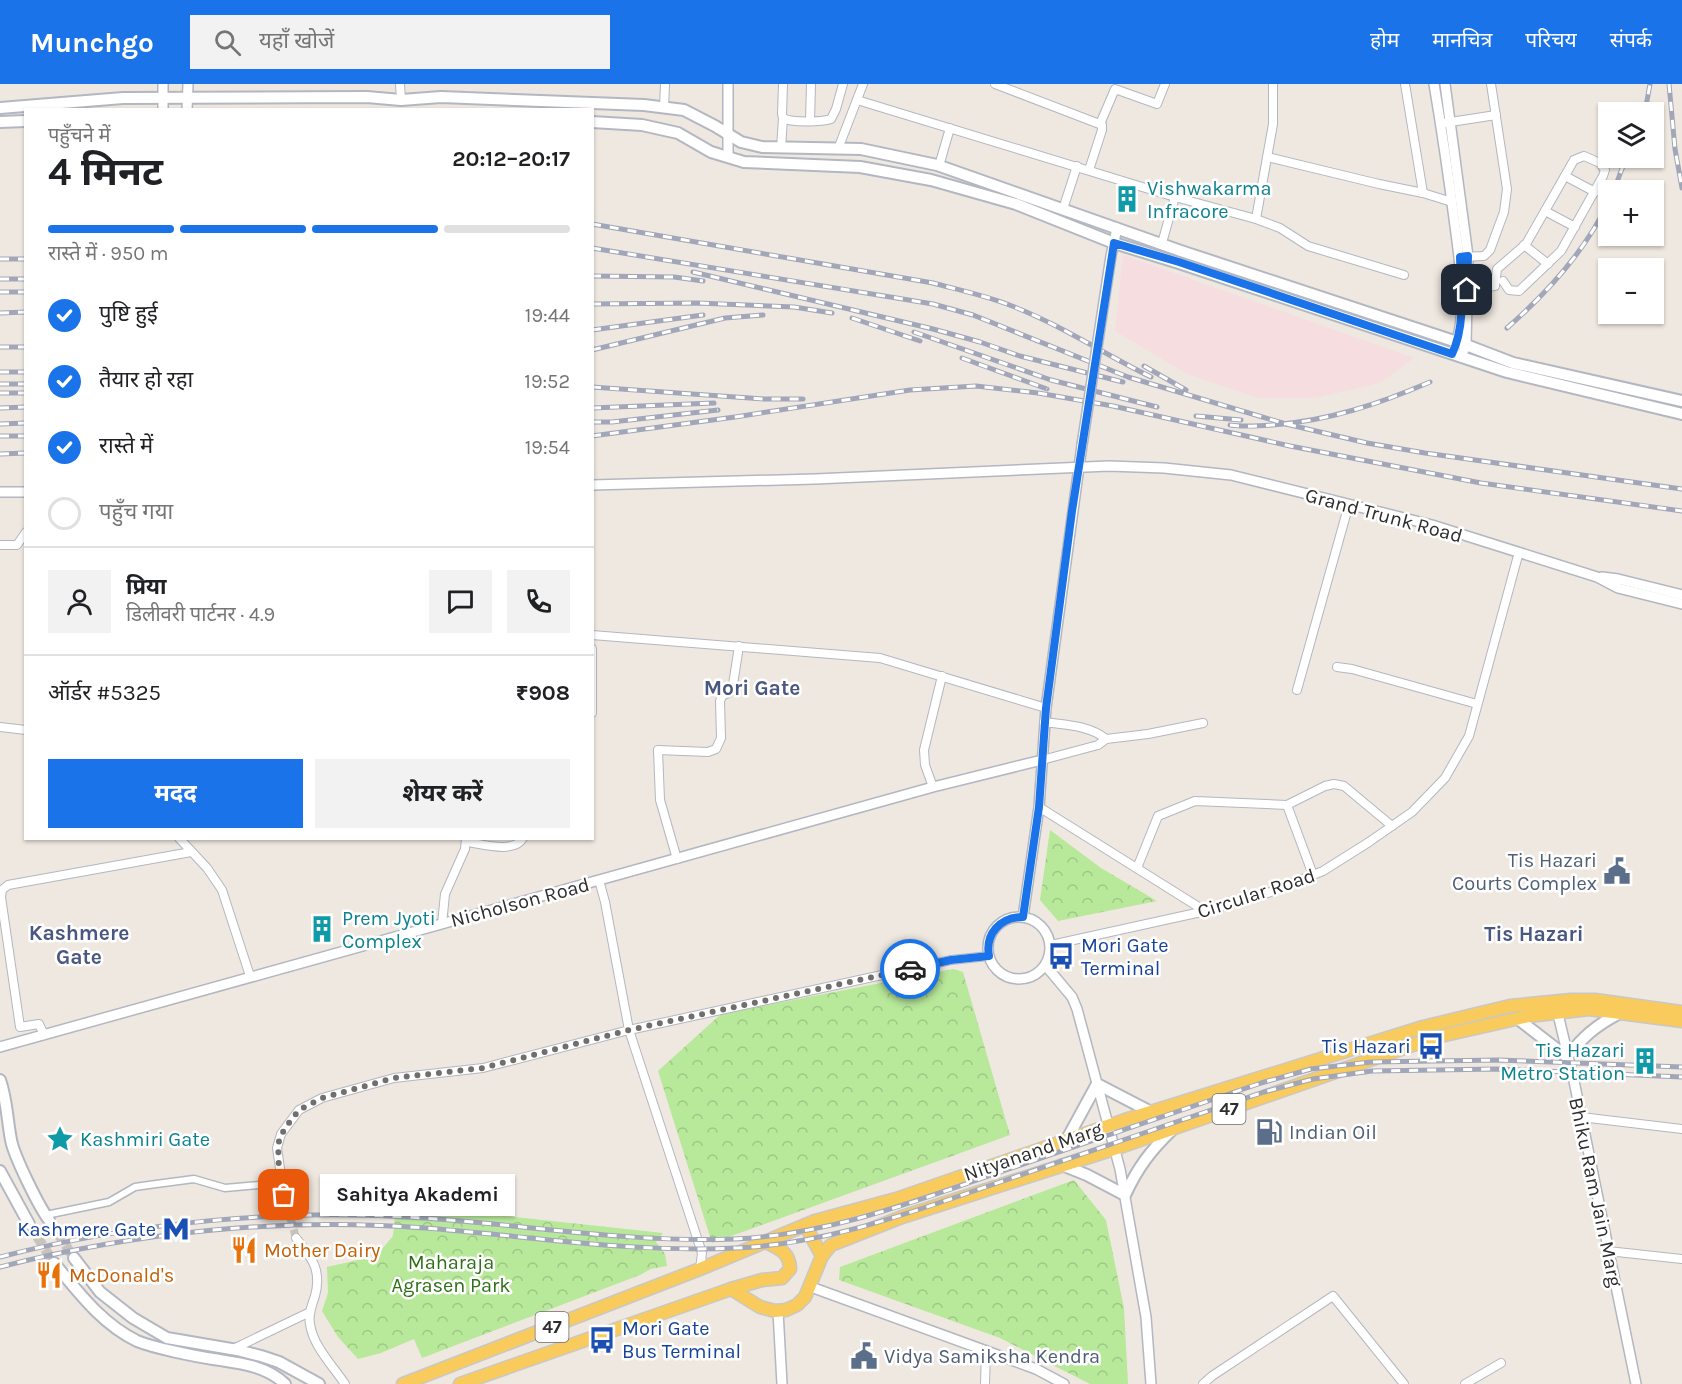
<!DOCTYPE html>
<html lang="hi">
<meta charset="utf-8">
<style>
body{margin:0;font-family:Karla,"Noto Sans Devanagari",sans-serif;background:#f2f2f2;color:#202124;height:100vh;display:flex;flex-direction:column;font-size:22px;white-space:nowrap}
*{box-sizing:border-box;margin:0}
p{font-size:20px;color:#757577}
.icon{flex:none;width:33px;height:33px;fill:none;stroke:currentColor;stroke-width:2;stroke-linecap:round;stroke-linejoin:round}
.map{position:relative;flex:1;overflow:hidden}
.sheet{position:absolute;left:24px;top:24px;width:570px;height:732px;display:flex;flex-direction:column;background:#fff;border-radius:0px;box-shadow:0 2px 4px #0004}
.sheet>*{flex:none}
.tools{position:absolute;left:1598px;top:18px;display:grid;gap:12px}
.tools a{display:grid;place-items:center;width:66px;height:66px;border-radius:0px;background:#fff;box-shadow:0 2px 4px #0004;font-size:30px}
.pin{position:absolute;display:grid;place-items:center;width:51px;height:51px;color:#fff;margin:-26px;border-radius:12px;box-shadow:0 3px 9px #0006}
.courier{position:absolute;display:grid;place-items:center;width:60px;height:60px;margin:-30px;border:4px solid #1a73e8;border-radius:50%;background:#fff;color:#222;box-shadow:0 2px 8px #0007}
.bubble{position:absolute;height:42px;border-radius:0px;background:#fff;box-shadow:0 2px 4px #0004;font-size:20px;font-weight:700;line-height:42px;text-align:center}
.summary em{font-style:normal;font-weight:700}
.summary div{display:flex;flex-direction:column-reverse}
.summary{display:flex;align-items:center;justify-content:space-between;height:102px;padding:0 24px}
h1{font-size:39px;font-weight:700;line-height:45px}
.bar{display:grid;grid-template-columns:repeat(4,1fr);gap:9px 6px;align-content:center;height:72px;padding:0 24px}
.bar i{height:8px;border-radius:4px;background:#e0e0e0}
.bar .selected{background:#1a73e8}
.bar p{grid-column:span 4}
.line{display:flex;align-items:center;gap:15px;padding:0 24px;border-top:2px solid #e0e0e0}
.line div{flex:1}
.round{display:grid;place-items:center;flex:none;width:63px;height:63px;border-radius:0px;background:#f2f2f2}
ol{padding:0 24px;list-style:none}
li{display:flex;align-items:center;gap:18px;height:66px}
li p{margin-inline-start:auto}
li .icon{padding:6px;border-radius:50%;background:#1a73e8;color:#fff;stroke-width:4}
li:last-child{color:#757577}
li i{width:33px;height:33px;border:3px solid #e0e0e0;border-radius:50%}
.action{display:flex;gap:12px;margin-top:auto;padding:12px 24px}
.action a{flex:1;height:69px;border-radius:0px;background:#1a73e8;color:#fff;font-size:24px;font-weight:700;line-height:69px;text-align:center}
.action a+a{background:#f2f2f2;color:#202124}
header{display:flex;align-items:center;gap:36px;box-sizing:border-box;height:84px;padding:0 30px;background:#1a73e8;color:#fff}
header strong{font-size:28px}
nav{display:flex;gap:33px;margin-inline-start:auto;font-size:21px}
.search{width:420px;height:54px;background:#f2f2f2;display:flex;align-items:center;gap:15px;box-sizing:border-box;padding:0 21px;border-radius:0px;color:#757577;font-size:22px}
.map>svg:first-child{display:block}
.medical{fill:#f6dddf}
.forest{fill:url(#forest-crowns)}
.lines{fill:none;stroke-linecap:round;stroke-linejoin:round}
.minor-tunnel{stroke:#c8c3bc;stroke-width:8;stroke-dasharray:8 4;stroke-linecap:butt}
.secondary-tunnel{stroke:#c8c3bc;stroke-width:10;stroke-dasharray:10 5;stroke-linecap:butt}
.pedestrian-casing{stroke:#b3b7c1;stroke-width:9}
.minor-casing{stroke:#b3b7c1;stroke-width:10}
.tertiary-casing{stroke:#b3b7c1;stroke-width:12}
.secondary-casing{stroke:#b3b7c1;stroke-width:14}
.primary-casing{stroke:#c8c8c8;stroke-width:15}
.pedestrian{stroke:#fff;stroke-width:6}
.minor{stroke:#fff;stroke-width:8}
.tertiary{stroke:#fff;stroke-width:9}
.secondary{stroke:#fff;stroke-width:10}
.primary{stroke:#f8cb5c;stroke-width:12}
.rail-casing{stroke:#a1a6b8;stroke-width:5}
.rail{stroke:#fff;stroke-width:3;stroke-dasharray:9;stroke-linecap:butt}
.tertiary-bridge-casing{stroke:#b3b7c1;stroke-width:12;stroke-linecap:butt}
.tertiary-bridge{stroke:#fff;stroke-width:9}
.done{stroke:#716e6c;stroke-width:6;stroke-dasharray:0 10.8}
.route{stroke:#1a73e8;stroke-width:8}
.labels{text-anchor:middle;stroke-width:5;stroke-linejoin:round;paint-order:stroke}
.shield{fill:#fff;stroke:#6c6c6c;stroke-width:1.5}
.shield-label{font-size:18px;font-weight:bold;fill:#2d2d2d}
.culture-label{font-size:20px;fill:#0d838f;stroke:#fff;text-anchor:start}
.street-label{font-size:20px;fill:#2d2d2d;stroke:#fff}
.service-label{font-size:20px;fill:#4e5e75;stroke:#fff;text-anchor:start}
.transit-label{font-size:20px;fill:#164399;stroke:#fff;text-anchor:start}
.food-label{font-size:20px;fill:#c56008;stroke:#fff;text-anchor:start}
.park-label{font-size:20px;fill:#2e7017;stroke:#fff}
.neighbourhood-label{font-size:21px;font-weight:bold;fill:#4a5781;stroke:#fff}
</style>
<header>
<strong>Munchgo</strong>
<div class="search"><svg class="icon" aria-label="search" viewBox="0 0 24 24"><circle cx="10" cy="10" r="6"/><path d="M15 15l6 6"/></svg>यहाँ खोजें</div>
<nav><a>होम</a><a>मानचित्र</a><a>परिचय</a><a>संपर्क</a></nav>
</header>
<div class="map">
<svg width="1682" height="1300" viewBox="0 0 1682 1300">
<defs>
<pattern id="forest-crowns" width="20" height="18" patternUnits="userSpaceOnUse" patternTransform="scale(1.5)"><rect width="20" height="18" fill="#b8e89a"/><path d="M2 6a3 3 0 1 1 6 0M12 15a3 3 0 1 1 6 0" fill="none" stroke="#9ec785"/></pattern>
</defs>
<rect width="100%" height="100%" fill="#efe8e0"/>
<path class="medical" d="M1123,171L1414,274L1380,299L1315,314H1258L1187,290L1115,247Z"/>
<g class="forest">
<path d="M1050,746L1101,784L1157,817L1058,837L1040,816Z"/>
<path d="M953,885L963,888L1010,1051L712,1159L658,987L721,930Z"/>
<path d="M1074,1096L1106,1136L1124,1224L1128,1300H1090L1000,1254L839,1196L840,1183Z"/>
<path d="M397,1113L504,1124L505,1132L663,1149L656,1158L665,1170L667,1182L651,1185L640,1191L422,1274L414,1255L381,1269L358,1275L338,1253L322,1227L328,1209L327,1183L376,1172L393,1152Z"/>
</g>
<g class="lines">
<path class="minor-tunnel" d="M284,1111L296,1154"/>
<g class="secondary-tunnel">
<path d="M49,1136L74,1174"/>
<path d="M29,1140L54,1179"/>
</g>
<defs>
<path id="pedestrian" d="M46,1131L109,1118L135,1103L156,1100L194,1095L225,1104L281,1099"/>
<g id="minor">
<path d="M400,0L401,16"/>
<path d="M783,0L782,30L783,34C791,39 822,38 831,35L836,25L843,0"/>
<path d="M995,0L1102,41V46L1089,86"/>
<path d="M1405,0L1423,109"/>
<path d="M857,16L1175,113L1256,135L1280,144L1308,162L1404,191"/>
<path d="M664,24L665,0"/>
<path d="M810,37L811,0"/>
<path d="M1444,39L1496,31"/>
<path d="M1100,40L1115,5L1157,20L1165,0"/>
<path d="M781,64L783,34"/>
<path d="M838,65L863,0"/>
<path d="M1267,73L1379,100L1423,109L1452,118"/>
<path d="M939,82L950,44"/>
<path d="M1565,92L1595,108"/>
<path d="M1063,125L1077,82"/>
<path d="M1545,127L1575,143"/>
<path d="M1256,135L1273,40V0"/>
<path d="M1162,159L1175,113"/>
<path d="M1524,161L1548,180"/>
<path d="M1462,173L1484,172L1490,166L1504,128L1507,105L1491,0"/>
<path d="M1467,206L1495,202L1497,185L1526,160L1574,76L1584,72L1600,79L1605,86L1603,92L1561,167L1519,207L1509,206L1503,197"/>
<path d="M0,461H17L26,448"/>
<path d="M592,551L880,574L1046,624"/>
<path d="M592,565V629"/>
<path d="M1337,583L1352,585L1477,620"/>
<path d="M1297,606L1349,420"/>
<path d="M1044,638C1064,641 1090,641 1106,655"/>
<path d="M0,643L26,646"/>
<path d="M1042,676L1098,661L1106,655L1148,650L1203,639"/>
<path d="M933,703L925,681L924,666L942,592"/>
<path d="M1287,721L1313,791"/>
<path d="M1039,723L1205,827"/>
<path d="M179,754L207,784L222,806L250,892"/>
<path d="M467,758C482,760 514,770 523,754"/>
<path d="M677,775L660,716L658,666L708,668L716,665L721,654L720,617L722,612L732,607L739,562"/>
<path d="M1137,784L1158,732L1195,717L1287,721L1325,702L1334,700L1344,702L1392,742"/>
<path d="M599,796L605,818L629,946L702,1169L700,1185"/>
<path d="M442,840L445,810L465,765L466,754"/>
<path d="M1051,861L1210,826L1268,809L1323,787L1369,758L1412,728L1445,694L1469,652L1519,468"/>
<path d="M44,951L39,940L20,943L1,813L2,806L8,801L191,768"/>
<path d="M1581,1033L1682,1045"/>
<path d="M284,1111L277,1064L281,1050L299,1026L322,1014L394,994L483,984L629,946L951,876L989,872"/>
<path d="M296,1154C312,1174 322,1186 315,1212C312,1221 308,1230 310,1240C313,1262 333,1282 345,1300"/>
<path d="M1608,1167L1682,1175"/>
<path d="M233,1265L310,1228"/>
<path d="M985,1300L986,1266"/>
<path d="M1203,1300L1212,1292L1333,1212L1404,1300"/>
<path d="M1465,1300L1501,1279"/>
</g>
<g id="tertiary">
<path d="M163,0V26"/>
<path d="M728,0V73"/>
<path d="M1434,0C1442,47 1449,95 1455,142C1460,180 1469,234 1452,270"/>
<path d="M1445,0L1468,172L1466,261L1461,273"/>
<path d="M187,26L188,0"/>
<path d="M1111,172L1117,144"/>
<path d="M592,401L815,395L1109,382L1164,384L1231,391L1432,441L1597,493L1618,504L1682,520"/>
<path d="M0,408H26"/>
<path d="M1602,493L1618,495L1682,511"/>
<circle cx="1019" cy="864" r="31"/>
<path d="M1023,833L1039,723L1046,624L1082,361"/>
<path d="M1046,882L1072,913L1077,925L1120,1085L1146,1233L1151,1300"/>
<path d="M1556,922L1574,997L1636,1300"/>
<path d="M0,963L933,703L1042,676"/>
<path d="M811,1203L1036,1285L1064,1300"/>
<path d="M778,1227L782,1300"/>
</g>
<g id="secondary">
<path d="M0,24L123,14L367,13L401,16L441,13L644,21L684,26L715,42L741,58L762,63L861,65L937,81L1181,167L1466,261L1513,279L1682,317"/>
<path d="M0,38L26,37"/>
<path d="M592,38L642,41L678,49L711,68L744,78L860,83L931,96L1016,120L1114,159L1179,179L1507,288L1682,330"/>
<path d="M1518,935L1567,973C1583,953 1595,942 1618,930"/>
<path d="M0,996C7,1016 7,1035 11,1056C14,1072 39,1123 49,1136"/>
<path d="M1067,1055L1097,1000L1151,1028"/>
<path d="M1062,1081L1087,1091L1125,1111C1138,1083 1151,1066 1173,1045"/>
<path d="M0,1087L29,1140"/>
<path d="M74,1174L100,1208L133,1234L167,1254L237,1266L261,1272L279,1278L319,1300"/>
<path d="M54,1179C79,1209 102,1240 137,1257C154,1264 194,1272 213,1275C238,1279 266,1281 285,1300"/>
</g>
<g id="primary">
<path d="M805,1141L822,1172"/>
<path d="M731,1205L760,1223L775,1227L786,1226L797,1221L805,1213L822,1172L831,1161L902,1133L1123,1062L1436,953L1529,932L1589,925L1682,937"/>
<path d="M403,1300L700,1185L815,1137L896,1115L1125,1036L1423,943L1510,922L1571,916H1595L1682,928"/>
<path d="M460,1300L731,1205L762,1196L782,1194L790,1185C790,1169 779,1164 766,1158"/>
</g>
</defs>
<use href="#pedestrian" class="pedestrian-casing"/>
<use href="#minor" class="minor-casing"/>
<use href="#tertiary" class="tertiary-casing"/>
<use href="#secondary" class="secondary-casing"/>
<use href="#primary" class="primary-casing"/>
<use href="#pedestrian" class="pedestrian"/>
<use href="#minor" class="minor"/>
<use href="#tertiary" class="tertiary"/>
<use href="#secondary" class="secondary"/>
<use href="#primary" class="primary"/>
<defs>
<g id="rail">
<path d="M1669,0L1675,65L1682,104"/>
<path d="M1645,28L1650,0"/>
<path d="M1614,106L1626,74"/>
<path d="M592,140L933,199C959,206 987,212 1012,222C1061,241 1104,270 1151,293"/>
<path d="M592,164L933,220L973,231L1128,293L1286,340L1367,359L1425,369L1682,405"/>
<path d="M0,175H26"/>
<path d="M693,188L933,245L980,258L1020,272L1123,298"/>
<path d="M592,192L674,193L703,197"/>
<path d="M0,195H26"/>
<path d="M0,208H26"/>
<path d="M592,220L697,219L794,223L832,229"/>
<path d="M0,229L26,228"/>
<path d="M852,234L920,257"/>
<path d="M1507,244C1547,209 1585,167 1608,119"/>
<path d="M592,246L703,231"/>
<path d="M914,248L1051,296L1157,323"/>
<path d="M0,263H26"/>
<path d="M592,266L725,234L763,231"/>
<path d="M962,274L1047,305"/>
<path d="M1144,282L1186,306"/>
<path d="M0,288H26"/>
<path d="M0,300H26"/>
<path d="M592,303L764,315H803"/>
<path d="M0,309H26"/>
<path d="M0,324L26,323"/>
<path d="M592,324L714,319"/>
<path d="M1196,332L1241,336"/>
<path d="M592,338H612L718,326"/>
<path d="M0,340L26,339"/>
<path d="M1230,341C1244,343 1258,342 1272,341C1328,337 1379,320 1430,298"/>
<path d="M0,352H26"/>
<path d="M592,352L735,333L910,306L976,302L1038,309L1113,322L1290,362L1481,399L1682,427"/>
<path d="M0,370L26,369"/>
<path d="M0,1173C136,1138 284,1124 424,1134C527,1141 631,1159 734,1155C826,1151 911,1119 997,1089C1085,1059 1173,1029 1261,999L1311,985L1371,978L1498,976L1682,983"/>
<path d="M0,1183C136,1148 285,1133 425,1144C528,1152 632,1169 736,1164C830,1160 917,1126 1006,1096C1092,1067 1178,1037 1264,1008L1313,995L1372,987L1498,985L1682,993"/>
</g>
</defs>
<use href="#rail" class="rail-casing"/>
<use href="#rail" class="rail"/>
<defs>
<path id="tertiary-bridge" d="M1082,361L1111,172"/>
</defs>
<use href="#tertiary-bridge" class="tertiary-bridge-casing"/>
<use href="#tertiary-bridge" class="tertiary-bridge"/>
</g>
<g class="lines">
<path class="done" d="M284,1111L278,1075L279,1056L285,1044L299,1026L322,1014L394,994L483,984L629,946L910,885"/>
<path class="route" d="M910,885L951,876L989,872C985,850 1000,833 1023,833L1039,723L1046,624L1072,427L1114,159L1179,178L1452,270C1466,241 1461,204 1460,173L1468,172L1467,206"/>
</g>
<defs>
<symbol id="building-bare" viewBox="-9 -9 18 18"><path d="M-4-6H4V6H1V3H-1V6H-4ZM-2.5-4.3h1.7v1.8h-1.7ZM.8-4.3h1.7v1.8H.8ZM-2.5-1h1.7V.8h-1.7ZM.8-1h1.7V.8H.8Z" fill="#0f9aa8" stroke="#fff" stroke-width="2.5" paint-order="stroke"/></symbol>
<symbol id="civic-bare" viewBox="-9 -9 18 18"><path d="M-.6-6.5H3V-4.5H.6V-3L4-1V1h2V6H-6V1h2V-1L-.6-3ZM-1.2 2.5V6h2.4V2.5Z" fill="#5c6f8a" stroke="#fff" stroke-width="2.5" paint-order="stroke"/></symbol>
<symbol id="bus-bare" viewBox="-9 -9 18 18"><path d="M-5-6H5V4H4V6H2V4H-2V6H-4V4H-5ZM-3.5-4V0h7V-4ZM-3.5 1.2v1.5H-2V1.2ZM2 1.2v1.5H3.5V1.2Z" fill="#1a4fb4" stroke="#fff" stroke-width="2.5" paint-order="stroke"/></symbol>
<symbol id="fuel-bare" viewBox="-9 -9 18 18"><path d="M-5.5-6h7V0h2V4h1.3V-2.5L3-4.5l.8-.8L6-3V5H2.5V1h-1V6h-7ZM-4.2-4.7v3.2H.2V-4.7Z" fill="#5c6f8a" stroke="#fff" stroke-width="2.5" paint-order="stroke"/></symbol>
<symbol id="sight-bare" viewBox="-9 -9 18 18"><path d="M0-6L1.8-2.2L6-1.7L2.9 1.2L3.7 5.4L0 3.3L-3.7 5.4L-2.9 1.2L-6-1.7L-1.8-2.2Z" fill="#0f9aa8" stroke="#fff" stroke-width="2.5" paint-order="stroke"/></symbol>
<symbol id="metro-bare" viewBox="-9 -9 18 18"><path d="M-5.5 5V-5H-3L0 0L3-5H5.5V5H3V-.5L0 4L-3-.5V5Z" fill="#1a4fb4" stroke="#fff" stroke-width="2.5" paint-order="stroke"/></symbol>
<symbol id="restaurant-bare" viewBox="-9 -9 18 18"><path d="M-5-6h1v4h1v-4h1v4h1v-4h1v5L-1.5 .5V6h-2V.5L-5-1ZM5-6V6H3V1.5H1.5Q1.5-4 5-6Z" fill="#e8710a" stroke="#fff" stroke-width="2.5" paint-order="stroke"/></symbol>
</defs>
<g fill-rule="evenodd">
<use href="#building-bare" x="1108" y="96" width="38" height="38"/>
<use href="#civic-bare" x="1598" y="768" width="38" height="38"/>
<use href="#building-bare" x="303" y="826" width="38" height="38"/>
<use href="#bus-bare" x="1042" y="853" width="38" height="38"/>
<use href="#bus-bare" x="1412" y="943" width="38" height="38"/>
<use href="#building-bare" x="1626" y="958" width="38" height="38"/>
<use href="#fuel-bare" x="1250" y="1029" width="38" height="38"/>
<use href="#sight-bare" x="41" y="1036" width="38" height="38"/>
<use href="#metro-bare" x="157" y="1126" width="38" height="38"/>
<use href="#restaurant-bare" x="225" y="1147" width="38" height="38"/>
<use href="#restaurant-bare" x="30" y="1172" width="38" height="38"/>
<use href="#bus-bare" x="583" y="1237" width="38" height="38"/>
<use href="#civic-bare" x="845" y="1253" width="38" height="38"/>
</g>
<g class="labels">
<g class="shield">
<rect x="1212.5" y="1010" width="33" height="30" rx="4.5"/>
<rect x="535.5" y="1228" width="33" height="30" rx="4.5"/>
</g>
<g class="shield-label">
<text x="1229" y="1031">47</text>
<text x="552" y="1249">47</text>
</g>
<g class="culture-label">
<text x="1147" y="111">Vishwakarma<tspan x="1147" dy="23">Infracore</tspan></text>
<text x="342" y="841">Prem Jyoti<tspan x="342" dy="23">Complex</tspan></text>
<text x="1625" y="973" text-anchor="end">Tis Hazari<tspan x="1625" dy="23">Metro Station</tspan></text>
<text x="80" y="1062">Kashmiri Gate</text>
</g>
<g class="street-label">
<text transform="translate(1384 431) rotate(15)" y="7">Grand Trunk Road</text>
<text transform="translate(1256 809) rotate(-18)" y="7">Circular Road</text>
<text transform="translate(520 818) rotate(-15)" y="7">Nicholson Road</text>
<text transform="translate(1033 1067) rotate(-19)" y="7">Nityanand Marg</text>
<text transform="translate(1596 1108) rotate(78)" y="7">Bhiku Ram Jain Marg</text>
</g>
<g class="service-label">
<text x="1597" y="783" text-anchor="end">Tis Hazari<tspan x="1597" dy="23">Courts Complex</tspan></text>
<text x="1289" y="1055">Indian Oil</text>
<text x="884" y="1279">Vidya Samiksha Kendra</text>
</g>
<g class="transit-label">
<text x="1081" y="868">Mori Gate<tspan x="1081" dy="23">Terminal</tspan></text>
<text x="1411" y="969" text-anchor="end">Tis Hazari</text>
<text x="156" y="1152" text-anchor="end">Kashmere Gate</text>
<text x="622" y="1251">Mori Gate<tspan x="622" dy="23">Bus Terminal</tspan></text>
</g>
<g class="food-label">
<text x="264" y="1173">Mother Dairy</text>
<text x="69" y="1198">McDonald's</text>
</g>
<g class="park-label">
<text x="451" y="1185">Maharaja<tspan x="451" dy="23">Agrasen Park</tspan></text>
</g>
<g class="neighbourhood-label">
<text x="752" y="611">Mori Gate</text>
<text x="79" y="856">Kashmere<tspan x="79" dy="24">Gate</tspan></text>
<text x="1534" y="857">Tis Hazari</text>
</g>
</g>
</svg>
<div class="tools">
<a><svg class="icon" aria-label="layers" viewBox="0 0 24 24"><path d="M12 4l9 5-9 5-9-5zM3 14l9 5 9-5"/></svg></a>
<a>+</a>
<a>−</a>
</div>
<div class="pin" style="left:284px;top:1111px;background:#ea580c"><svg class="icon" aria-label="bag" viewBox="0 0 24 24"><path d="M5 8h14l-1 12H6zM9 8a3 3 0 0 1 6 0"/></svg></div>
<div class="pin" style="left:1467px;top:206px;background:#1f2937"><svg class="icon" aria-label="home" viewBox="0 0 24 24"><path d="M3 11l9-7 9 7M6 9v11h12V9"/></svg></div>
<div class="courier" style="left:910px;top:885px"><svg class="icon" aria-label="car" viewBox="0 0 24 24"><path d="M5 17H2v-5l4-1 3-4h7l3 4 3 1v5h-3M9 17h6M6 11h13"/><circle cx="7" cy="17" r="2"/><circle cx="17" cy="17" r="2"/></svg></div>
<div class="bubble" style="left:320px;top:1090px;width:195px">Sahitya Akademi</div>
<section class="sheet">
<div class="summary"><div><h1>4 मिनट</h1><p>पहुँचने में</p></div><em>20:12–20:17</em></div>
<div class="bar"><i class="selected"></i><i class="selected"></i><i class="selected"></i><i></i><p>रास्ते में · 950 m</p></div>
<ol>
<li><svg class="icon" aria-label="check" viewBox="0 0 24 24"><path d="M5 12l5 5 9-10"/></svg>पुष्टि हुई<p>19:44</p></li>
<li><svg class="icon" aria-label="check" viewBox="0 0 24 24"><path d="M5 12l5 5 9-10"/></svg>तैयार हो रहा<p>19:52</p></li>
<li><svg class="icon" aria-label="check" viewBox="0 0 24 24"><path d="M5 12l5 5 9-10"/></svg>रास्ते में<p>19:54</p></li>
<li><i></i>पहुँच गया</li>
</ol>
<div class="line" style="height:108px"><a class="round"><svg class="icon" aria-label="person" viewBox="0 0 24 24"><circle cx="12" cy="8" r="4"/><path d="M4 21q1-7 8-7t8 7"/></svg></a><div><b>प्रिया</b><p>डिलीवरी पार्टनर · 4.9</p></div><a class="round"><svg class="icon" aria-label="chat" viewBox="0 0 24 24"><path d="M4 5h16v11H9l-5 4z"/></svg></a><a class="round"><svg class="icon" aria-label="phone" viewBox="0 0 24 24"><path d="M5 4h4l2 5-3 2q2 4 5 5l2-3 5 2v4C11 20 4 13 5 4z"/></svg></a></div>
<div class="line" style="height:78px"><div>ऑर्डर #5325</div><b>₹908</b></div>
<div class="action"><a>मदद</a><a>शेयर करें</a></div>
</section>
</div>
